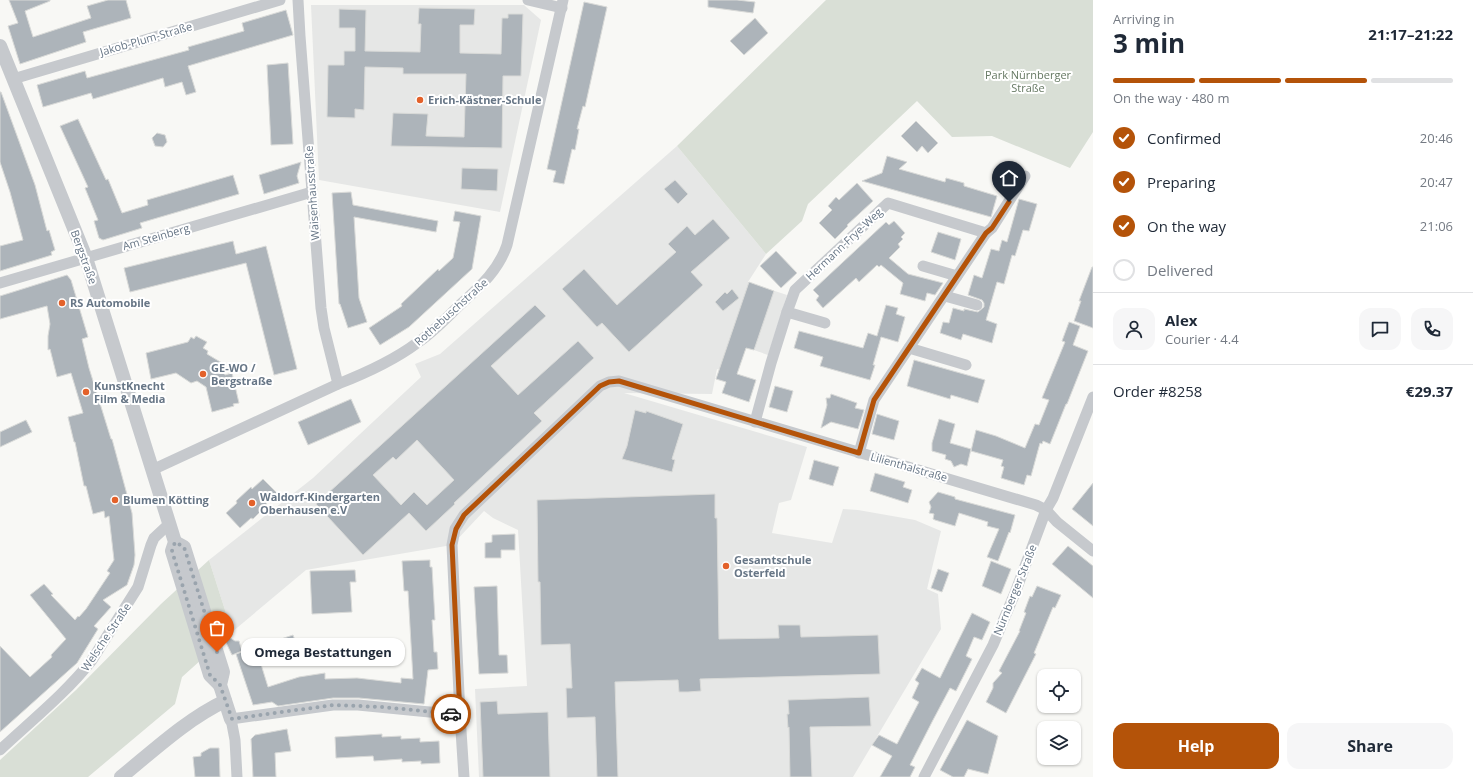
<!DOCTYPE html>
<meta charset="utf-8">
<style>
body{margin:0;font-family:"Open Sans",sans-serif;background:#f6f6f7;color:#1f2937;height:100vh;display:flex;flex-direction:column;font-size:15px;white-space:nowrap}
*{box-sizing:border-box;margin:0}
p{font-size:13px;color:#747a83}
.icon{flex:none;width:22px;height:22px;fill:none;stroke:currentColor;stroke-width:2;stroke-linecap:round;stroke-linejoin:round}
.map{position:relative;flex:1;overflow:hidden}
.drawer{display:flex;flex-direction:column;background:#fff;width:380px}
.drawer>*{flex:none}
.tools{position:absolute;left:1037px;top:669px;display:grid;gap:8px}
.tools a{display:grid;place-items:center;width:44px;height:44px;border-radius:8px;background:#fff;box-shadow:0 1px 3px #0004;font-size:20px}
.pin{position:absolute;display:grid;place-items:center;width:34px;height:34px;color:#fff;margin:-41px -17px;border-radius:50% 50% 50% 0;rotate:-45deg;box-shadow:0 0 4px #0007}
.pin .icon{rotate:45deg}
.courier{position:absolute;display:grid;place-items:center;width:40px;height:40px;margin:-20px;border:3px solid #b45309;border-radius:50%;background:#fff;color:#222;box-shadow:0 1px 5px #0007}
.bubble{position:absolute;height:28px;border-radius:12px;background:#fff;box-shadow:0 1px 3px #0004;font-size:13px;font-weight:700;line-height:28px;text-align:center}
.head em{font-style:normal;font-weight:700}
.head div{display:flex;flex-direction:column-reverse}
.head{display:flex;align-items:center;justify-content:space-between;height:68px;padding:0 20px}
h1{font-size:26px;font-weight:700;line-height:30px}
.bar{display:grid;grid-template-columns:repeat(4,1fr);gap:6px 4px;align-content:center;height:48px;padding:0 20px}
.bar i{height:5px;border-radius:3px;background:#e0e1e3}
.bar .current{background:#b45309}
.bar p{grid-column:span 4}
.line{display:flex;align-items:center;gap:10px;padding:0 20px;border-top:1px solid #e0e1e3}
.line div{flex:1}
.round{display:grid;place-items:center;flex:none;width:42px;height:42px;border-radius:12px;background:#f6f6f7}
ol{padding:0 20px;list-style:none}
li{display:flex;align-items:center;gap:12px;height:44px}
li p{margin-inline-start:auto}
li .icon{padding:4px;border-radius:50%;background:#b45309;color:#fff;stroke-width:4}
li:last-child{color:#747a83}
li i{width:22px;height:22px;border:2px solid #e0e1e3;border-radius:50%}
.cta{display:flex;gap:8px;margin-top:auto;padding:8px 20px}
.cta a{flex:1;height:46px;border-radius:12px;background:#b45309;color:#fff;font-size:16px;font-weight:700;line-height:46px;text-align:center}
.cta a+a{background:#f6f6f7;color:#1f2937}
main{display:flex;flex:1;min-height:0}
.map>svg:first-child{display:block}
.built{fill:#e6e7e6}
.green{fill:#d9dfd6}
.building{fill:#adb4ba;stroke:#d9dad8;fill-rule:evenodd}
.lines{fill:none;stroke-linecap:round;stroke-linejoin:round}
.minor{stroke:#c6c9cd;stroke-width:11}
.tertiary{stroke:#c6c9cd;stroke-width:14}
.done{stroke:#9aa4ad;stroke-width:4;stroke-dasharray:0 7.2}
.route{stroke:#b45309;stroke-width:5}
.poi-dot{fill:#e3612a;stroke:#fff;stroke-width:1.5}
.labels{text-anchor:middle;stroke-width:4;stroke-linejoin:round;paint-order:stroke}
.street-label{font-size:11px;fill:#677686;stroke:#fff}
.park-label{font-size:11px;fill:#657862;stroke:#fff}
.poi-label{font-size:11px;font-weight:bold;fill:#677686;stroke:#fff;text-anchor:start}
</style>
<main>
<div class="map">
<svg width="1093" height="777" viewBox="0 0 1093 777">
<rect width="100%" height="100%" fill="#f8f8f5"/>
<g class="built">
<path d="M311,5H524L541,20L500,212L319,180Z"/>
<path d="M677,146L766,254L748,282L787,295L768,355L745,347L736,372L717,369L712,394L624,393L807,447L791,500L779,503L772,533L832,543L843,509L858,510L915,520L941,531L927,589L938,594L941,629L853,777H479L475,689L527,686L518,530L493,518L484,511L452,545L306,570L232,632L209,560L313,478L421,377L415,364L440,354Z"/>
</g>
<g class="green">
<path d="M826,0H1093V132L1070,168L992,136L952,137L917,101L808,204L802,221L766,254L677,146Z"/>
<path d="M209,560L232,632L182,677L175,704L88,777H0V760L76,690L161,604Z"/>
</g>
<g class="building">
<path d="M9,0H50V1L25,11L33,37L91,18L87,6L108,0H126L131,18L83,32L86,42L20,64L8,26L18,23Z"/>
<path d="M708,0H737L755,2L753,13L708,7Z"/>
<path d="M584,2L607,7L585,107L583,106L577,129H579L575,150L572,149L564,184L553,182L556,171L547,169Z"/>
<path d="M419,8L475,9L474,25H460V53L501,54L502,18H508V14H523L521,76H503L502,148L391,146L393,113L428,114L426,136L464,137L466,74H403V68L365,67L364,110L355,109V118L327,117L328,65H344V51H355V28H339V9L366,10L365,51L420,52L421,24H418Z"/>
<path d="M286,10L293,35L188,66L196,92L186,95L182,82L165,87L163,78L93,99L91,93L43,107L37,85L85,71L87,78L189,50L188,47L244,31L242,23Z"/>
<path d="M755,18L768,33L744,55L730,41Z"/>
<path d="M288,63L293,144L271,145L267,65Z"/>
<path d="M0,92H1L35,185L47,231L49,230L55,250L51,252L52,255L0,271V246L23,240L10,192L0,162Z"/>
<path d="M78,119L106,180L108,179L122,213L148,205L147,200L233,175L239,194L140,223L142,228L103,240L99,238L94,221L98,220L85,188L88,187L60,126Z"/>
<path d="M916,121L938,143L928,153L922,146L917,152L901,136Z"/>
<path d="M157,133L165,135L167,142L163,147L155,146L152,138Z"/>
<path d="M887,156L907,162L899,169L945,182L946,178L964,183V186L997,196L991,217L862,181L882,173Z"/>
<path d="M301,162L297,176L299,183L264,194L259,175Z"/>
<path d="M462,168L498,169L497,191L461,189Z"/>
<path d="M675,180L688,194L678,204L664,189Z"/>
<path d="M857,183L873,201L847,225L848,226L835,239L819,223L832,210L828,206L836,197L839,200Z"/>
<path d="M351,192L353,205L438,221L436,232L354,217L359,298L367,322L348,328L340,304H339L332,193Z"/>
<path d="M1019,199L1037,204L1029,231L1023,230L1015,256L1012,255L1004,284L997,282L986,320L997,324L992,343L963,334L961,340L940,333L943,322L949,323L953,308L964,311V309L978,312L984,307V303L982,300L968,295L974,275L982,278L991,249L999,251L1002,240L1007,242Z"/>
<path d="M455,211L481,216L472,269L409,327L380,345L369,328L402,306L401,304L438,269L439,271L453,258L460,222L453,221Z"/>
<path d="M713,219L730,238L691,272L703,285L629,352L602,323L597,327L562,289L584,269L617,305L676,252L668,244L687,226L695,235Z"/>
<path d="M894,221L905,233L901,237L903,239L898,244L900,247L889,258L908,274L943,283L935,295L927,293L925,301L900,294L903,283L881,265L879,267L877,265L859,282L856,278L823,308L816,300L819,296L813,290L886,222L889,225Z"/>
<path d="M938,232L961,239L955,260L931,252Z"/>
<path d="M233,241L236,254L266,246L297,369L274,375L246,263L130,292L124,268Z"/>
<path d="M776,251L797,273L781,288L760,266Z"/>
<path d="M1092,267H1093V328L1074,321L1081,301H1079Z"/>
<path d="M67,275L71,280L88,337L82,339L89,368L111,439H112L132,513L135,555L134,565L127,585L103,600L111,607L94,626L98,629L77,663L0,732V646L30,677L52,657L51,655L66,639L30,595L44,584L53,594L51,595L75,620L78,616L79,617L86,609L110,573L107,571L114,560L109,516L105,518L104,511L93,514L86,486H84L75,442H74L68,417L83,413L71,373L57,377L50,349L48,350V336L50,324L47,306L0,319V296Z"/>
<path d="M749,282L774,291L754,350L746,348L737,374L756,380L749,402L722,393L726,382L716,379Z"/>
<path d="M732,289L739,298L723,311L715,302L725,292L727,294Z"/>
<path d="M535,305L546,316L491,366L518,395L578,341L594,358L534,413L542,421L454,503L455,504L426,531L409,513L363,555L316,504ZM417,440L454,480L427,505L414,492L401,505L373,475L393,457L396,460Z"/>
<path d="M886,305L898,308L896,314L905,317L898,342L881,337L873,365H875L870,380L820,366L823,357L794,348L799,331L863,348L868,333L877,336Z"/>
<path d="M1069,322L1080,326L1073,345L1088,351L1067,404H1066L1050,444L1043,441L1042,444L1040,443L1031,476L1027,475L1024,485L1001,478L1004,467L1001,466L1003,460L971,451L976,430L996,436L1025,448L1035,424L1039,425L1049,400L1042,398L1065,342L1062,341Z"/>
<path d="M196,336L207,342L203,348L208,351L207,354L222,363L225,375L232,373L239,403L233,404L234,406L212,412L206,387L197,381L191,383L176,373L151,379L146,353L188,342L191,337L194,339Z"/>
<path d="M914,360L985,380L978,403L951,395L950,399L907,386Z"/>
<path d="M775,386L793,391L787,412L769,407Z"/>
<path d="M831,394L857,403L855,408L864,410L858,429L831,422L821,428L827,405L826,398H830Z"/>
<path d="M351,399L361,422L308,445L298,422Z"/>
<path d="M635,410L646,413V411L683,424L672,459L675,460L672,472L622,459L627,446Z"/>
<path d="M877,414L899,421L894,440L872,434Z"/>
<path d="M939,419L955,424L950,443L971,449L967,466L961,464L954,467L951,461L945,459L946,455L932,451V443Z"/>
<path d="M26,420L32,432L0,447V432Z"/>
<path d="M814,460L839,467L833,486L809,479Z"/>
<path d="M875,473L905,482L903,487L912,490L908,503L870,491Z"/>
<path d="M263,479L277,493L266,504L267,505L253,519L251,518L240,528L226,513L237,503L236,501L251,487L252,489Z"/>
<path d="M1093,483V526L1072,509Z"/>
<path d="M938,492L955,497V499L1015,515L1010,533L1009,532L998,561L987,557L999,529L987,526L988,522L959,513L955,526L935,520L933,519L934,514L929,513L931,507L929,502Z"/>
<path d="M715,494V518H717L719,639L779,638L778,625H800L801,637L878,635L880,674L700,679L701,691L688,692H679L678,680L615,682L618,777H597L595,717L567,718L566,688H572L570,644L541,645L540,582H538L537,500Z"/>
<path d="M515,534V550H501V558H485V543L492,542V535Z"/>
<path d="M1068,546L1093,566V598L1052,564Z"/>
<path d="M430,560V567H432L435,620H432L434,652H437L438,669L428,670L424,704L359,698H333L278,706L272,702L253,705L236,654L293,635L299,651L288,653L260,661L268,687L299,677L325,673V679L357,678L401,683V678L413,679L408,591H404L402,561Z"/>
<path d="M991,561L1011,569L1001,594L982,586Z"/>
<path d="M938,569L949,573L942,592L931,588Z"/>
<path d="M355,570L356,582H350L352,612L312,614L310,571Z"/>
<path d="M497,586L499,655H507L508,673L479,674L474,587Z"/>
<path d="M1037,586L1061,595L1055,608L1053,607L1034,653L1036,654L1006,713L986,702L993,688V683L1002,673L999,671L1020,631H1019L1026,613L1024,612L1030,596L1032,597Z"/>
<path d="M972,613L990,622L982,640L974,637L966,656L972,659L956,691L950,688L933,720L910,765L915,767L910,777H880L892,756L872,745L879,735L897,744L919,702L912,698L919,683L915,680L922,668L940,678Z"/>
<path d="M221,632L235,641H239L242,651L232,655Z"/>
<path d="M869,697L871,726L810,727L812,777H790L789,727L788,728L787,714H789L788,700Z"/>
<path d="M497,701L498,714L548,712L550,777H483L480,702Z"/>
<path d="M967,720L998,736L988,774L968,769L964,777H953L940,770Z"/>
<path d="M287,729L291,751L275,753L276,777H253L251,739L255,735Z"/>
<path d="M382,734V737L401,736V739L420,738V742L439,741L440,763L421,764V761L402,762V759L374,761L373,756L336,758L335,737Z"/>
<path d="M210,748H219L220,777H195L193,757L201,756V753Z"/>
</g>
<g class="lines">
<g class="minor">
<path d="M298,0L300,36L321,308L324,328L338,384"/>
<path d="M528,0L562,8"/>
<path d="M13,79L280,0"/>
<path d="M923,266L957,276"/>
<path d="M0,283L312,192"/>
<path d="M945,296L977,305"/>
<path d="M787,312L825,323"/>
<path d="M909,348L966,365"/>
<path d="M755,422L771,363L787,312L795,290L888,203L986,233"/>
<path d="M859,453L874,400L986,233L992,228L1025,176"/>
<path d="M152,470L338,384C366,373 393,361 417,343C434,332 448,316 463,302C481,286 499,269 507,245L563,0"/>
<path d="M0,750C31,721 66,693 92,660L138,587L151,545L154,538L169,524"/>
<path d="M237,777L235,740L231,719L333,705H358L460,715"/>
<path d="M464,777L460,715L452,545L455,529L464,515L600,386L609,382L619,381L1036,505L1046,510L1057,522L1093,551"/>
<path d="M924,777L993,645L1015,593L1046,510L1053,498L1093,397"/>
</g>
<g class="tertiary">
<path d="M0,46L86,258L175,542L172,551L206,662L210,675L220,685"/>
<path d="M175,542L184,547L223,672L220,685L231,719"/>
<path d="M121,777C153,751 187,719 225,701"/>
</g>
</g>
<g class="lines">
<path class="done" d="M217,652L184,547L175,542L172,551L206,662L210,675L220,685L232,719L333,705L383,707L451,714"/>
<path class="route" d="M451,714L460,715L452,545L456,529L464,515L600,386L609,382L619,381L859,453L874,400L986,233L992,228L1009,202"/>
</g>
<g class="poi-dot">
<circle cx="420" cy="100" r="4"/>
<circle cx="62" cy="303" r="4"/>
<circle cx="203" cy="374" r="4"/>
<circle cx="86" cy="392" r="4"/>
<circle cx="115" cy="500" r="4"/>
<circle cx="252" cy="503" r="4"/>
<circle cx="726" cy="566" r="4"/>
</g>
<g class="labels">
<g class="street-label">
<text transform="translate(146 39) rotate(-16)" y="4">Jakob-Plum-Straße</text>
<text transform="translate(312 193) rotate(-94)" y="4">Waisenhausstraße</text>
<text transform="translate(156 237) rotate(-16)" y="4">Am Steinberg</text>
<text transform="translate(844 244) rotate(-43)" y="4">Hermann-Frye-Weg</text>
<text transform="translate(84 257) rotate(70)" y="4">Bergstraße</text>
<text transform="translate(451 312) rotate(-42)" y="4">Rothebuschstraße</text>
<text transform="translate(909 467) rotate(16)" y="4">Lilienthalstraße</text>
<text transform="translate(1015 590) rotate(-68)" y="4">Nürnberger Straße</text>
<text transform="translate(106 637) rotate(-56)" y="4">Welsche Straße</text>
</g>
<g class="park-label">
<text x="1028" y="79">Park Nürnberger<tspan x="1028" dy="13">Straße</tspan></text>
</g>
<g class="poi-label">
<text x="428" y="104">Erich-Kästner-Schule</text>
<text x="70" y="307">RS Automobile</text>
<text x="211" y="372">GE-WO /<tspan x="211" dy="13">Bergstraße</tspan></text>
<text x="94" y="390">KunstKnecht<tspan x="94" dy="13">Film &amp; Media</tspan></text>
<text x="260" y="501">Waldorf-Kindergarten<tspan x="260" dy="13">Oberhausen e.V</tspan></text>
<text x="123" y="504">Blumen Kötting</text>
<text x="734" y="564">Gesamtschule<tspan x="734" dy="13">Osterfeld</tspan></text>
</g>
</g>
</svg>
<div class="tools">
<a><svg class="icon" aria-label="locate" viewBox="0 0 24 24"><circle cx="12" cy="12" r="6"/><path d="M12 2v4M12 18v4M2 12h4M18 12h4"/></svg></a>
<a><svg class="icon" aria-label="layers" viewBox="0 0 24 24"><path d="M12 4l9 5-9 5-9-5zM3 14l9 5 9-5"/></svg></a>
</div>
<div class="pin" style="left:217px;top:652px;background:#ea580c"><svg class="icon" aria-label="bag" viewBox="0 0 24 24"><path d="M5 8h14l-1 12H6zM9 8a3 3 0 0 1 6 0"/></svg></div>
<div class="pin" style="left:1009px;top:202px;background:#1f2937"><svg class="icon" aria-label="home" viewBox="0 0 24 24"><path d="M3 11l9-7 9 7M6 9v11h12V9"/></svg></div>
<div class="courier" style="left:451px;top:714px"><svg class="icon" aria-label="car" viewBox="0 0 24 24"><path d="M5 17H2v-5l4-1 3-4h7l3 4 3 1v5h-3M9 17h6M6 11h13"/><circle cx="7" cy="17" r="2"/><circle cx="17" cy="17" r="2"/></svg></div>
<div class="bubble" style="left:241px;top:638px;width:164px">Omega Bestattungen</div>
</div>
<section class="drawer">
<div class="head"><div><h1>3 min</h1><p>Arriving in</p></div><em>21:17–21:22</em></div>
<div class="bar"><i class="current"></i><i class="current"></i><i class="current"></i><i></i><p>On the way · 480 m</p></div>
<ol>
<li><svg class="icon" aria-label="check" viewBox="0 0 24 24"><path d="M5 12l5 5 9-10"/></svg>Confirmed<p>20:46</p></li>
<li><svg class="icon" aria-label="check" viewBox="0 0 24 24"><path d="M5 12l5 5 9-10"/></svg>Preparing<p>20:47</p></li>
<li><svg class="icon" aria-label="check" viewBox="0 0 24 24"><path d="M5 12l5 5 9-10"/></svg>On the way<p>21:06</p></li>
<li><i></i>Delivered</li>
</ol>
<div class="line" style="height:72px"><a class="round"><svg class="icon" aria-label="person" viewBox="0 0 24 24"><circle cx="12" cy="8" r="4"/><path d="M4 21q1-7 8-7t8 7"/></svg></a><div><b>Alex</b><p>Courier · 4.4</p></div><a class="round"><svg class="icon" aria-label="chat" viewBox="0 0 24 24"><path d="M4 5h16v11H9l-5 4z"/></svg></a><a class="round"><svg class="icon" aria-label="phone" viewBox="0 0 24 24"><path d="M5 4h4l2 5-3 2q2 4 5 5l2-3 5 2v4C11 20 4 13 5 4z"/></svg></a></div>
<div class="line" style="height:52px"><div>Order #8258</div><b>€29.37</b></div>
<div class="cta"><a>Help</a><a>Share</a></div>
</section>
</main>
